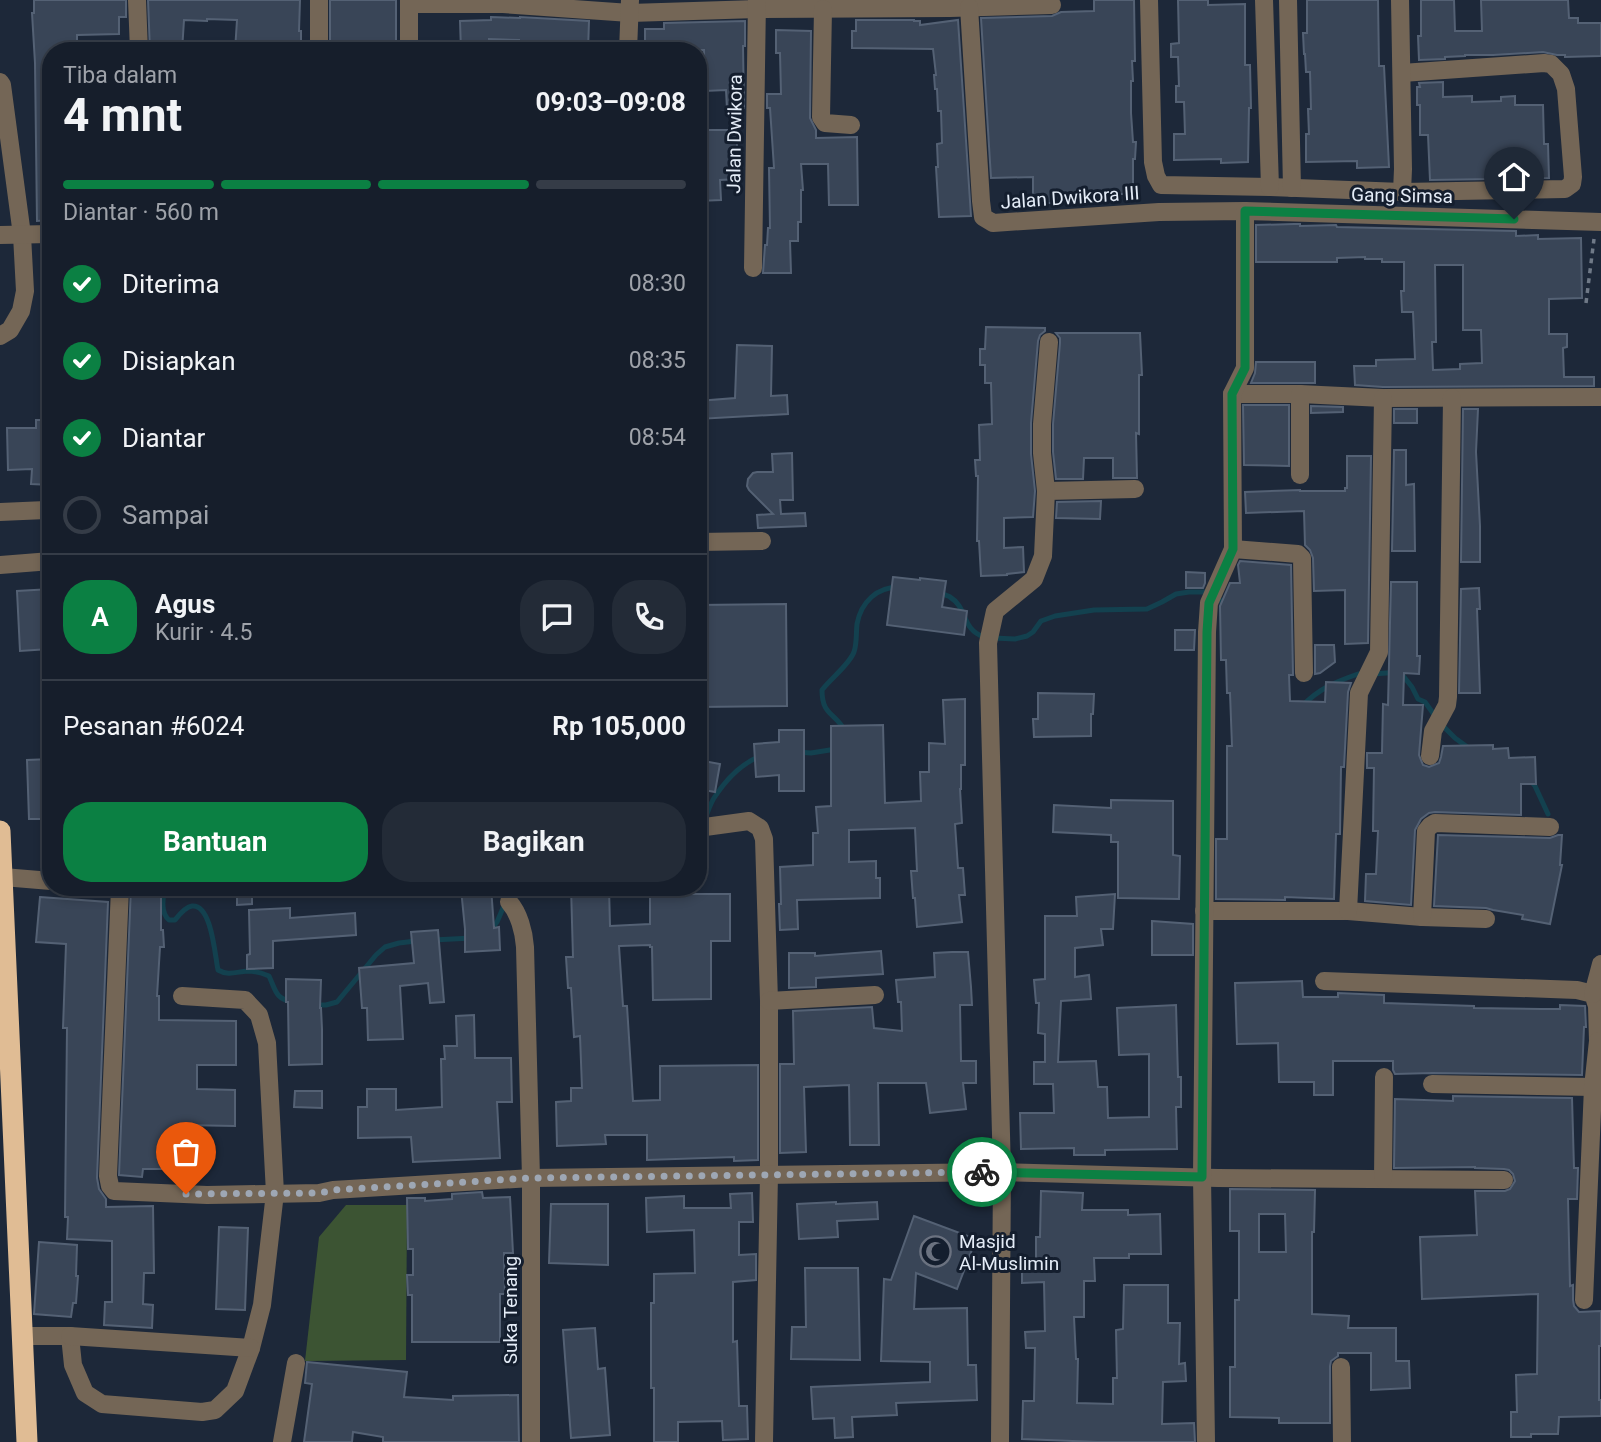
<!DOCTYPE html>
<html lang="id">
<meta charset="utf-8">
<style>
body{margin:0;font-family:Roboto,sans-serif;background:#232b37;color:#f1f3f6;height:100vh;display:flex;flex-direction:column;font-size:26px;white-space:nowrap}
*{box-sizing:border-box;margin:0}
p{font-size:23px;color:#9ea2a9}
.icon{flex:none;width:38px;height:38px;fill:none;stroke:currentColor;stroke-width:2;stroke-linecap:round;stroke-linejoin:round}
.map{position:relative;flex:1;overflow:hidden}
.sheet{position:absolute;left:42px;top:42px;width:665px;height:854px;display:flex;flex-direction:column;background:#161e2b;border-radius:28px;box-shadow:0 4px 10px #0003,0 0 0 2px #353c47}
.sheet>*{flex:none}
.pin{position:absolute;display:grid;place-items:center;width:60px;height:60px;color:#fff;margin:-72px -30px;border-radius:50% 50% 50% 0;rotate:-45deg;box-shadow:0 0 7px #0007}
.pin .icon{rotate:45deg}
.courier{position:absolute;display:grid;place-items:center;width:70px;height:70px;margin:-35px;border:5px solid #0b8043;border-radius:50%;background:#fff;color:#222;box-shadow:0 2px 9px #0007}
.overview em{font-style:normal;font-weight:700}
.overview div{display:flex;flex-direction:column-reverse}
.overview{display:flex;align-items:center;justify-content:space-between;height:119px;padding:0 21px}
h1{font-size:46px;font-weight:700;line-height:52px}
.bar{display:grid;grid-template-columns:repeat(4,1fr);gap:10px 7px;align-content:center;height:84px;padding:0 21px}
.bar i{height:9px;border-radius:5px;background:#353c47}
.bar .current{background:#0b8043}
.bar p{grid-column:span 4}
.line{display:flex;align-items:center;gap:18px;padding:0 21px;border-top:2px solid #353c47}
.line div{flex:1}
.round{display:grid;place-items:center;flex:none;width:74px;height:74px;border-radius:28px;background:#232b37}
ol{padding:0 21px;list-style:none}
li{display:flex;align-items:center;gap:21px;height:77px}
li p{margin-inline-start:auto}
li .icon{padding:7px;border-radius:50%;background:#0b8043;color:#fff;stroke-width:4}
li:last-child{color:#9ea2a9}
li i{width:38px;height:38px;border:4px solid #353c47;border-radius:50%}
.cta{display:flex;gap:14px;margin-top:auto;padding:14px 21px}
.cta a{flex:1;height:80px;border-radius:28px;background:#0b8043;color:#fff;font-size:28px;font-weight:700;line-height:80px;text-align:center}
.cta a+a{background:#232b37;color:#f1f3f6}
.map>svg:first-child{display:block}
.green{fill:#3c5433}
.lines{fill:none;stroke-linecap:round;stroke-linejoin:round}
.stream{stroke:#13414f;stroke-width:5}
.building{fill:#394557;stroke:#546174;stroke-width:2;fill-rule:evenodd}
.path{stroke:#6f7987;stroke-width:3.5;stroke-dasharray:5 5;stroke-linecap:butt}
.minor{stroke:#746656;stroke-width:18}
.highway{stroke:#e0bc94;stroke-width:21}
.done{stroke:#9ea7b4;stroke-width:7;stroke-dasharray:0 12.6}
.route{stroke:#0b8043;stroke-width:9}
.labels{text-anchor:middle;stroke-width:6;stroke-linejoin:round;paint-order:stroke}
.street-label{font-size:19px;fill:#e4ecf7;stroke:#141e2e}
.poi-label{font-size:19px;fill:#e4ecf7;stroke:#141e2e;text-anchor:start}
</style>
<div class="map">
<svg width="1601" height="1442" viewBox="0 0 1601 1442">
<rect width="100%" height="100%" fill="#1d2839"/>
<path class="green" d="M346,1205H407L406,1360L305,1361L319,1237Z"/>
<g class="lines">
<g class="stream">
<path d="M939,593C940,593 949,596 950,597C968,608 961,629 984,637"/>
<path d="M994,638L1015,639L1027,636L1033,632L1041,621L1055,616L1094,610L1147,609L1162,602L1176,594L1189,592H1205L1219,599L1226,607"/>
<path d="M1373,674L1400,672L1412,687L1418,699L1425,702L1435,716"/>
<path d="M1302,706C1320,688 1335,682 1358,674H1363"/>
<path d="M1441,724L1455,738L1470,749"/>
<path d="M845,731C835,712 822,716 822,690C831,678 849,665 854,652C857,643 856,633 857,624C861,602 877,587 899,587"/>
<path d="M797,752L811,753L836,749"/>
<path d="M1530,780L1535,786L1548,814"/>
<path d="M702,824C707,816 709,806 714,798C725,781 741,764 760,756"/>
<path d="M165,887C163,898 160,912 169,920H175C179,915 185,907 192,906C212,904 215,957 218,970C228,976 236,972 247,971C255,971 262,973 269,976C276,991 275,998 292,1002"/>
<path d="M490,931L497,922L512,887"/>
<path d="M433,940L472,938"/>
<path d="M315,1005H326L337,1002L376,955L385,947L399,943L416,941"/>
</g>
</g>
<g class="building">
<path d="M34,0H126V17H119V34L77,35V50L51,51V220L37,221L35,63L32,13H34Z"/>
<path d="M148,0H300L299,31H301V51H235L237,20L207,19V21L184,20L182,51H150Z"/>
<rect x="330" y="0" width="66" height="51"/>
<path d="M1094,0H1134L1135,61H1132L1133,81H1131V113L1133,142H1136L1135,159H1133V194H1100V198H1073V203H1033V177L991,178L981,18L1052,16L1061,12L1094,11Z"/>
<path d="M1178,0H1208V5L1245,4V65H1250L1251,108H1249L1248,162L1221,163V159L1174,160V134H1185L1184,102H1176V86H1179L1178,57H1171V44L1179,43Z"/>
<path d="M1307,0H1378L1379,66H1384L1389,167L1357,168V161L1306,162V134H1309L1308,109H1311L1310,72H1306L1305,54H1304L1303,33H1307Z"/>
<path d="M1421,0H1454L1455,31H1482L1481,0H1568L1569,18H1578V23H1601V56L1565,57V55H1557L1543,52L1493,55H1465V56L1445,57V59L1419,60L1418,36H1421Z"/>
<path d="M491,17L520,18V17L589,21L588,51H519V40L489,39V51H461L460,21L491,20Z"/>
<path d="M856,20H914V21H920V25L958,20L971,216L939,217L936,167H938L937,144L942,143L941,111H938L937,89H935L934,75H936L933,49L852,48V31H856Z"/>
<path d="M745,21V46H743L744,108L727,109L726,90L705,91L704,50L645,51V29H664V23Z"/>
<path d="M776,30L811,31L810,118L816,130V138L857,137L858,205H829L828,164H801L803,190H801V222H798V241H790L791,273H763L765,245H767L768,228H770L769,168H774L770,108H767V94H781L780,53H776Z"/>
<path d="M1443,82V97L1472,96V102L1501,101V97L1515,96V105H1543L1544,144H1548L1549,178L1430,180L1428,135H1420V105H1417V87H1420L1419,83Z"/>
<path d="M705,130H736L739,179L720,180L721,200L698,201V158H705Z"/>
<path d="M1294,224H1300V226L1336,225L1337,227L1516,231V236L1538,235V239L1581,238L1582,298L1549,299V334H1567V347L1563,348L1564,377H1594V386L1383,387L1355,385L1354,366H1376V360L1415,359L1413,312H1402L1401,291H1404V262H1382V259H1365V257L1337,258V262H1256V225ZM1435,265H1463V330H1481L1482,363L1460,364V369L1433,370L1432,342H1436Z"/>
<path d="M986,327L1045,328V331L1040,335L1038,341L1031,423V454L1035,491L1033,517L1004,518V548L1023,547L1024,572L1007,574V575L981,576L979,541H977L978,476H976L975,460H980L979,425L992,424L991,383H985V365H980V349H985Z"/>
<path d="M1056,333H1140L1142,375H1139V434L1136,433L1137,478H1113V458H1084L1083,479H1056L1053,452V424L1060,343V338Z"/>
<path d="M737,345L772,346L771,396L787,395L788,414L698,419V401L735,398Z"/>
<path d="M1256,362H1315V383H1251L1255,373Z"/>
<path d="M1243,405H1289V466L1244,465Z"/>
<path d="M1311,406L1343,407V412L1311,413Z"/>
<rect x="1394" y="409" width="23" height="14"/>
<path d="M1463,409H1478L1476,452L1480,526V562H1461Z"/>
<path d="M36,420H51V485L31,484L32,469L8,470L7,428H36Z"/>
<path d="M1394,450H1406V485L1414,484L1415,551H1392Z"/>
<path d="M792,453L793,500H780L781,514L805,513L806,526L758,528L757,515L773,514L749,490L747,486L748,479L753,473L757,472H773L772,454Z"/>
<path d="M1347,456H1371L1368,643L1345,644V590L1314,591L1313,558L1310,550L1305,545L1304,511L1246,513L1245,492L1300,490V491H1345V488H1347Z"/>
<path d="M1101,501L1100,519L1056,518L1057,502Z"/>
<path d="M1240,561L1291,565L1293,675H1289L1290,701L1325,702L1326,682L1351,683L1348,692L1344,767H1341L1340,834H1336L1334,899L1285,897V900L1216,899V839H1227V746H1232L1230,693H1227L1226,660H1221L1220,606L1230,583H1240L1238,565Z"/>
<path d="M1186,572L1205,573V583L1203,588H1186Z"/>
<path d="M893,577L920,580V578L946,581L942,607L967,611L964,635L887,625Z"/>
<path d="M1391,582H1417V656H1420L1419,674L1404,673L1403,705H1423L1419,755L1423,765L1429,767L1439,763L1441,757L1443,746L1493,745V749L1508,748L1509,758L1535,757L1536,784H1521V815L1435,812L1429,813L1421,819L1415,830L1411,905L1365,901L1366,874H1376L1378,831H1373L1374,768H1367V753H1382L1383,704L1388,705Z"/>
<path d="M1479,588L1480,609H1477L1480,693H1459L1461,589Z"/>
<path d="M51,589V624H47L49,649L20,651L17,591Z"/>
<path d="M786,604L787,706L698,707V605Z"/>
<path d="M1175,630H1195L1194,650H1175Z"/>
<path d="M1315,645H1334L1335,662L1320,673L1315,674Z"/>
<path d="M1038,693L1094,694L1093,714H1091V736L1034,737L1033,719H1038Z"/>
<path d="M965,699V765H961V789H960L962,823L955,824L958,868H963L965,895H959L962,922L917,927L915,898H913L911,871H917L915,828L849,830V862L876,861V878H880V898L797,900L798,929L780,930L779,904H781L780,867L813,865V833H818L816,807L831,806V726L883,725L885,803L921,801L920,772H929V743L945,744L943,700Z"/>
<path d="M779,730H804V791H779V775L756,777L754,744L779,742Z"/>
<path d="M51,759V819H29L27,760Z"/>
<path d="M698,760L720,764L715,792L698,789Z"/>
<path d="M1111,800L1173,801V855L1180,856L1179,899L1118,898V842H1111V835L1053,832L1054,805L1111,808Z"/>
<path d="M1438,835L1550,838L1558,835H1562L1560,865H1562L1550,924L1522,919L1523,915L1493,910L1486,908L1434,906Z"/>
<path d="M131,887H161V930H163L164,947H160L157,996H159V1020L236,1021V1065H197V1089L235,1090V1126L181,1125L182,1169H143L142,1177L119,1175Z"/>
<path d="M237,887H252V904L237,905Z"/>
<path d="M491,887L494,928L499,927L500,950L465,952V929L461,889Z"/>
<path d="M571,887H609L610,926L650,924V887H676L677,894H730V941H711V999L653,1000L652,947H650V945L619,946L623,1006H627L633,1101L660,1100V1066L758,1065V1160L734,1161V1157L647,1160V1135H605L606,1144L557,1146L556,1102L571,1101V1088H582L580,1036L574,1037L571,988H568L566,957H573Z"/>
<path d="M1115,894L1113,929H1101L1103,945L1075,948V977L1089,975L1091,999L1061,1001L1058,1062L1096,1061L1098,1087H1107L1108,1118L1149,1117V1054L1119,1055L1117,1008L1176,1005L1178,1077H1181V1107H1176L1177,1149L1105,1150V1155H1074V1148L1021,1149L1020,1113H1054L1053,1084H1034V1062H1045V1034L1038,1033L1039,1003H1036L1034,980L1045,979V916H1077L1076,897Z"/>
<path d="M40,897L108,902L97,1178L99,1189L106,1199V1207L153,1206L154,1273H144L143,1304L153,1305L152,1328L104,1325L105,1302H112V1241L67,1239L68,1217H65L67,1028H63L66,944L36,942Z"/>
<path d="M290,908V918L355,913L356,935L273,941V968L247,969V955L250,954L249,910Z"/>
<path d="M1152,921L1193,924V955H1152Z"/>
<path d="M438,930L444,1002L430,1003L428,983L400,986L403,1039L368,1040L367,1008H362L359,968L414,963L411,932Z"/>
<path d="M881,951L883,974L816,978V987L789,988V953H815V956Z"/>
<path d="M952,952H968L971,987L972,1005H960L961,1061H976V1083H963L966,1109L930,1113L926,1083H878L879,1145H850L849,1085L804,1087L806,1152L780,1153V1064H794L793,1011L872,1007L874,1028L902,1031L901,1002H898L896,980L935,977L934,953Z"/>
<path d="M286,979L321,980L320,1008H321L322,1029V1064L289,1065L288,1002H286Z"/>
<path d="M1302,981L1303,997H1338V993L1384,995V1003L1474,1006V1008L1541,1009H1560V1005L1585,1006L1586,1027H1584L1582,1075L1432,1073L1395,1074L1393,1070V1061H1333V1095H1314V1082H1279L1278,1043L1237,1044L1235,983Z"/>
<path d="M474,1015L475,1058H511L512,1102H497L500,1158L413,1162L411,1137L358,1138V1107H367V1089H396V1110L442,1107L441,1059H445L444,1046H457L456,1016Z"/>
<path d="M295,1091H322V1108L294,1107Z"/>
<path d="M1453,1096L1572,1098L1574,1168H1578L1577,1199H1568L1570,1286L1573,1285V1300L1574,1306L1579,1312L1601,1311V1346H1599V1400H1601V1416L1559,1417L1558,1434H1531V1437H1511V1412H1517L1516,1375L1537,1374L1538,1294L1422,1299L1420,1237L1477,1235L1475,1191H1505L1510,1189L1515,1181L1513,1174L1509,1170L1504,1169L1475,1168V1167L1394,1168L1395,1099L1453,1101Z"/>
<path d="M1230,1189L1315,1190L1314,1232H1312V1314L1349,1316L1348,1328H1396V1361H1409L1410,1388L1371,1390V1353H1338V1356L1331,1361L1330,1366V1423H1279V1418L1230,1417V1367H1235V1300H1239V1231H1230ZM1259,1214H1285L1286,1252H1259Z"/>
<path d="M1041,1191L1083,1193L1082,1210H1128V1215L1160,1214L1161,1254H1129V1258H1094L1095,1281H1084V1317H1074L1076,1359H1078L1077,1403L1113,1404V1378H1117L1116,1330L1123,1329L1124,1285H1168V1323H1180L1179,1364L1185,1363L1186,1381L1163,1382L1162,1424L1194,1423L1195,1442H1098L1022,1439L1023,1401H1034L1035,1348H1026L1025,1332L1045,1331L1044,1282L1022,1283V1268H1036V1237H1040Z"/>
<path d="M482,1192L483,1198L510,1197L513,1253H504L505,1294H500V1342H412V1295H408L407,1275H413V1249H408L407,1198H425V1201L452,1199V1194Z"/>
<path d="M752,1193L753,1222H739V1255L756,1254V1280L733,1282V1342L737,1341L739,1406H747L748,1439L723,1440L722,1421L678,1422V1442H654V1388H651V1303H654V1274L695,1273L694,1230L647,1232L646,1198L684,1196V1208H731L730,1194Z"/>
<path d="M836,1202V1204L877,1202L878,1219L837,1221L838,1237L799,1239L797,1204Z"/>
<path d="M551,1204H608V1265L549,1263Z"/>
<path d="M914,1216L976,1239L957,1289L916,1273L914,1309L967,1308L968,1365H976L977,1400L896,1403L897,1415L852,1417L853,1437L835,1438L834,1418L813,1419L811,1387L930,1382V1362L881,1361L884,1279L891,1280Z"/>
<path d="M219,1227L248,1228L245,1310L216,1309Z"/>
<path d="M39,1242L77,1245L76,1276H78L76,1303H73L71,1317L34,1314Z"/>
<path d="M805,1268H858L860,1360L791,1359L792,1327H806Z"/>
<path d="M595,1328L598,1369L605,1368L610,1435L571,1438L563,1330Z"/>
<path d="M307,1362L407,1372L404,1397L453,1400V1396L518,1395L519,1442H383V1437L353,1432L352,1442H304L312,1384L305,1383Z"/>
</g>
<g class="lines">
<path class="path" d="M1586,303L1594,239"/>
<g class="minor">
<path d="M137,0L139,51"/>
<path d="M1149,0L1153,162L1156,176L1161,185L1270,187L1402,192L1565,189L1572,184L1573,177L1566,89L1561,74L1551,64L1544,63L1402,73"/>
<path d="M1264,0L1270,187"/>
<path d="M1288,0L1292,188"/>
<path d="M1400,0L1403,169L1402,192"/>
<path d="M409,4H503L630,13L757,9L950,8L1052,5"/>
<path d="M969,7L981,201L983,217L993,223L1159,212L1245,211L1601,222"/>
<path d="M823,9L821,117L825,123L851,125"/>
<path d="M319,51V0"/>
<path d="M409,51V0"/>
<path d="M628,51L630,0"/>
<path d="M0,82L2,85L22,235L25,291L21,311L10,330L0,336"/>
<path d="M0,235L51,234"/>
<path d="M753,268L757,0"/>
<path d="M1232,394H1300L1383,398L1601,397"/>
<path d="M1300,394V475"/>
<path d="M1046,491L1135,489"/>
<path d="M0,512L46,510L51,508"/>
<path d="M698,542L762,541"/>
<path d="M1233,549L1298,554L1302,558L1304,673"/>
<path d="M0,565L51,561"/>
<path d="M1430,756L1433,731L1447,705L1448,697L1452,398"/>
<path d="M705,827L749,821L760,828L764,839L769,1001V1174L764,1442"/>
<path d="M3,877L51,881"/>
<path d="M111,887L120,888L108,1176L110,1186L114,1191L207,1195L319,1193L333,1190L531,1178L1002,1172L1218,1178L1504,1180"/>
<path d="M509,902C519,913 524,932 525,947L531,1178V1442"/>
<path d="M1204,911H1348L1422,917L1486,919"/>
<path d="M1348,911L1359,693L1379,652L1383,398"/>
<path d="M1422,917L1426,831L1430,826L1435,823L1550,827"/>
<path d="M1324,981L1577,990L1593,994L1597,1006L1598,1041"/>
<path d="M1593,994L1601,964"/>
<path d="M769,1001L875,995"/>
<path d="M1432,1084L1593,1087"/>
<path d="M1383,1179L1384,1077"/>
<path d="M1584,1300L1593,1087L1598,1041H1601"/>
<path d="M23,1336H70L73,1365L85,1393L102,1404L202,1412L215,1410L235,1391L251,1348L262,1305L275,1193L267,1043L259,1015L245,1000L182,996"/>
<path d="M70,1336L251,1348"/>
<path d="M1341,1367L1342,1442"/>
<path d="M282,1442L296,1363"/>
<path d="M1000,1442L1002,1172L988,643L995,611L1034,579L1043,556L1046,491L1042,453V424L1049,342"/>
<path d="M1206,1442L1202,1177L1207,632L1209,603L1233,549L1232,394L1245,368V211"/>
</g>
<path class="highway" d="M0,831L27,1442"/>
</g>
<g class="lines">
<path class="done" d="M186,1194L320,1193L333,1190L531,1178L982,1172"/>
<path class="route" d="M982,1172L1202,1177L1207,632L1209,603L1233,549L1232,394L1245,368V211L1514,219"/>
</g>
<defs>
<symbol id="mosque-ring" viewBox="-11 -11 22 22"><circle r="9.5" fill="#141e2e" stroke="#6b7280" stroke-width="1.5"/><path d="M3.5-4.9A6 6 0 1 0 3.5 4.9A5 5 0 1 1 3.5-4.9Z" fill="#6b7280"/></symbol>
</defs>
<g fill-rule="evenodd">
<use href="#mosque-ring" x="918" y="1234" width="35" height="35"/>
</g>
<g class="labels">
<g class="street-label">
<text transform="translate(734 134) rotate(-89)" y="7">Jalan Dwikora</text>
<text transform="translate(1402 195) rotate(1)" y="7">Gang Simsa</text>
<text transform="translate(1070 197) rotate(-4)" y="7">Jalan Dwikora III</text>
<text transform="translate(510 1310) rotate(-90)" y="7">Suka Tenang</text>
</g>
<g class="poi-label">
<text x="959" y="1248">Masjid<tspan x="959" dy="22">Al-Muslimin</tspan></text>
</g>
</g>
</svg>
<div class="pin" style="left:186px;top:1194px;background:#ea580c"><svg class="icon" aria-label="bag" viewBox="0 0 24 24"><path d="M5 8h14l-1 12H6zM9 8a3 3 0 0 1 6 0"/></svg></div>
<div class="pin" style="left:1514px;top:219px;background:#1f2937"><svg class="icon" aria-label="home" viewBox="0 0 24 24"><path d="M3 11l9-7 9 7M6 9v11h12V9"/></svg></div>
<div class="courier" style="left:982px;top:1172px"><svg class="icon" aria-label="bike" viewBox="0 0 24 24"><circle cx="6" cy="16" r="4"/><circle cx="18" cy="16" r="4"/><path d="M6 16l4-8h5l3 8M10 8l3 8H6M13 5h3"/></svg></div>
<section class="sheet">
<div class="overview"><div><h1>4 mnt</h1><p>Tiba dalam</p></div><em>09:03–09:08</em></div>
<div class="bar"><i class="current"></i><i class="current"></i><i class="current"></i><i></i><p>Diantar · 560 m</p></div>
<ol>
<li><svg class="icon" aria-label="check" viewBox="0 0 24 24"><path d="M5 12l5 5 9-10"/></svg>Diterima<p>08:30</p></li>
<li><svg class="icon" aria-label="check" viewBox="0 0 24 24"><path d="M5 12l5 5 9-10"/></svg>Disiapkan<p>08:35</p></li>
<li><svg class="icon" aria-label="check" viewBox="0 0 24 24"><path d="M5 12l5 5 9-10"/></svg>Diantar<p>08:54</p></li>
<li><i></i>Sampai</li>
</ol>
<div class="line" style="height:126px"><b class="round" style="background:#0b8043;color:#fff">A</b><div><b>Agus</b><p>Kurir · 4.5</p></div><a class="round"><svg class="icon" aria-label="chat" viewBox="0 0 24 24"><path d="M4 5h16v11H9l-5 4z"/></svg></a><a class="round"><svg class="icon" aria-label="phone" viewBox="0 0 24 24"><path d="M5 4h4l2 5-3 2q2 4 5 5l2-3 5 2v4C11 20 4 13 5 4z"/></svg></a></div>
<div class="line" style="height:91px"><div>Pesanan #6024</div><b>Rp 105,000</b></div>
<div class="cta"><a>Bantuan</a><a>Bagikan</a></div>
</section>
</div>
